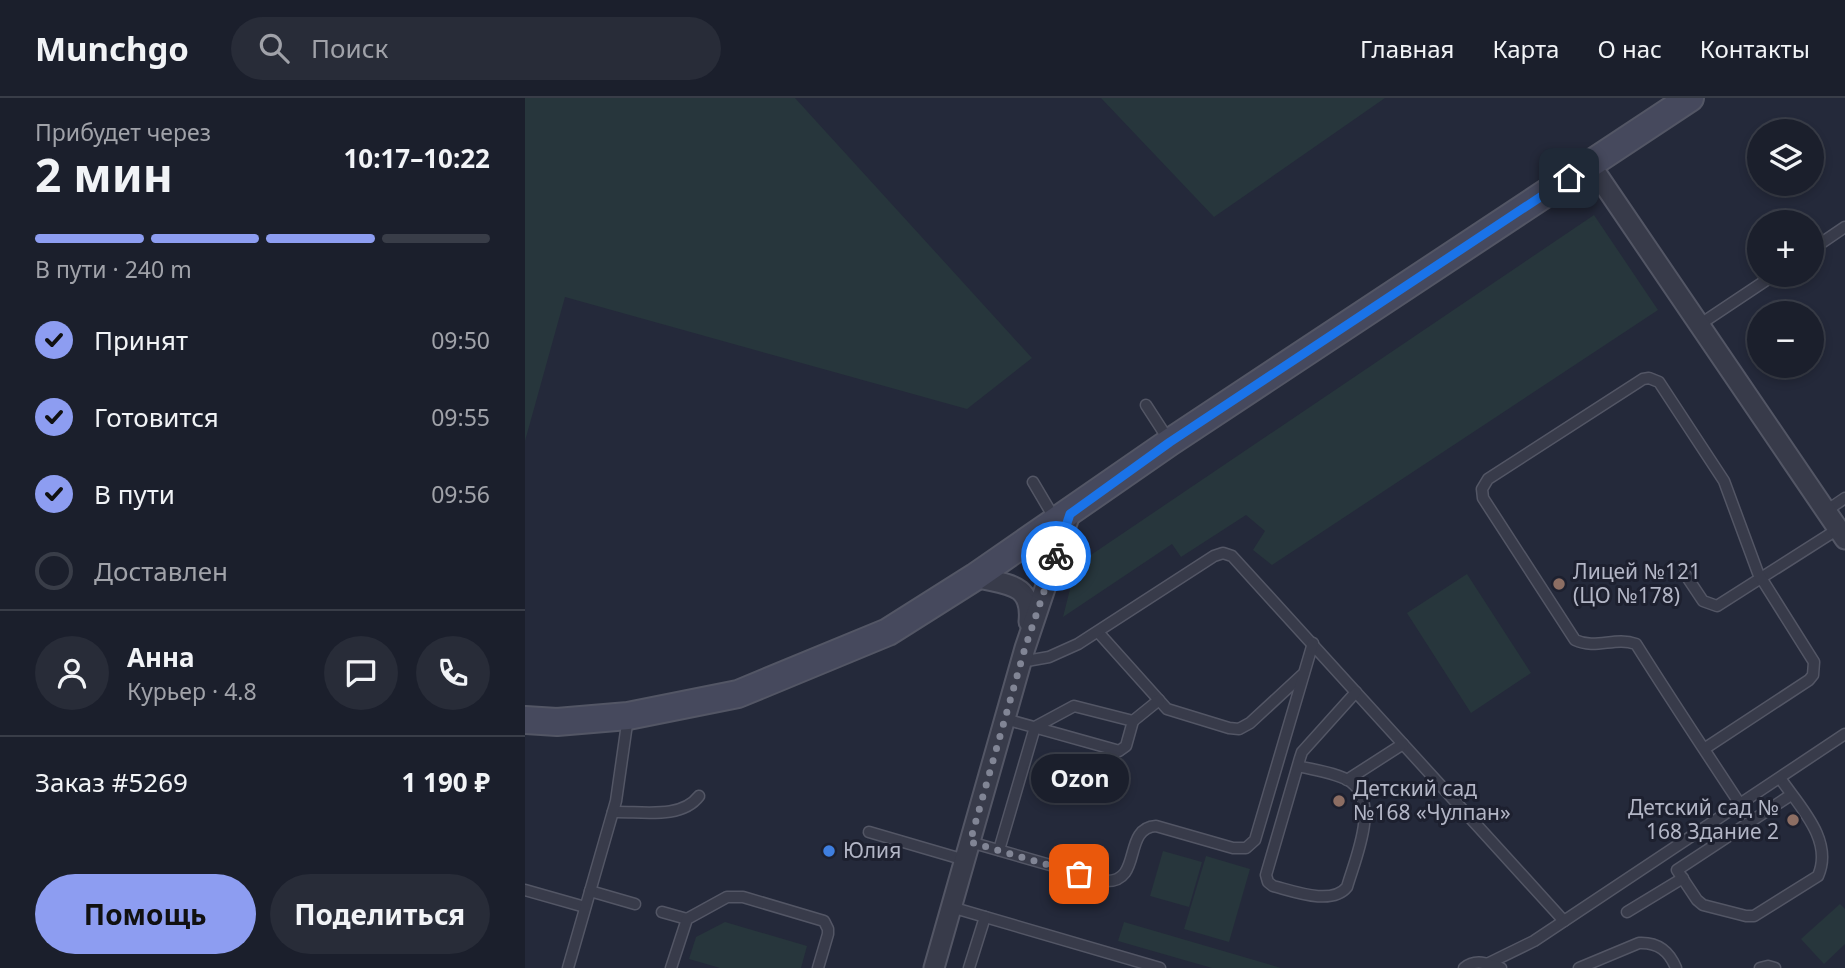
<!DOCTYPE html>
<html lang="ru">
<meta charset="utf-8">
<style>
body{margin:0;font-family:"Noto Sans",sans-serif;background:#282c38;color:#f1f3f6;height:100vh;display:flex;flex-direction:column;font-size:26px;white-space:nowrap}
*{box-sizing:border-box;margin:0}
p{font-size:23px;color:#a0a2a9}
.icon{flex:none;width:38px;height:38px;fill:none;stroke:currentColor;stroke-width:2;stroke-linecap:round;stroke-linejoin:round}
.map{position:relative;flex:1;overflow:hidden}
.panel{display:flex;flex-direction:column;background:#1b1f2c;width:525px}
.panel>*{flex:none}
.tools{position:absolute;left:1222px;top:21px;display:grid;gap:14px}
.tools a{display:grid;place-items:center;width:77px;height:77px;border-radius:50%;background:#1b1f2c;box-shadow:0 4px 10px #0003,0 0 0 2px #393d48;font-size:35px}
.pin{position:absolute;display:grid;place-items:center;width:60px;height:60px;color:#fff;margin:-30px;border-radius:14px;box-shadow:0 4px 10px #0006}
.courier{position:absolute;display:grid;place-items:center;width:70px;height:70px;margin:-35px;border:5px solid #1a73e8;border-radius:50%;background:#fff;color:#222;box-shadow:0 2px 9px #0007}
.bubble{position:absolute;height:49px;border-radius:24px;background:#1b1f2c;box-shadow:0 4px 10px #0003,0 0 0 2px #393d48;font-size:23px;font-weight:700;line-height:49px;text-align:center}
.summary em{font-style:normal;font-weight:700}
.summary div{display:flex;flex-direction:column-reverse}
.summary{display:flex;align-items:center;justify-content:space-between;height:119px;padding:0 35px}
h1{font-size:46px;font-weight:700;line-height:52px}
.bar{display:grid;grid-template-columns:repeat(4,1fr);gap:10px 7px;align-content:center;height:84px;padding:0 35px}
.bar i{height:9px;border-radius:5px;background:#393d48}
.bar .on{background:#8d9df1}
.bar p{grid-column:span 4}
.line{display:flex;align-items:center;gap:18px;padding:0 35px;border-top:2px solid #393d48}
.line div{flex:1}
.round{display:grid;place-items:center;flex:none;width:74px;height:74px;border-radius:37px;background:#282c38}
ol{padding:0 35px;list-style:none}
li{display:flex;align-items:center;gap:21px;height:77px}
li p{margin-inline-start:auto}
li .icon{padding:7px;border-radius:50%;background:#8d9df1;color:#111;stroke-width:4}
li:last-child{color:#a0a2a9}
li i{width:38px;height:38px;border:4px solid #393d48;border-radius:50%}
.primary-button{display:flex;gap:14px;margin-top:auto;padding:14px 35px}
.primary-button a{flex:1;height:80px;border-radius:42px;background:#8d9df1;color:#111;font-size:28px;font-weight:700;line-height:80px;text-align:center}
.primary-button a+a{background:#282c38;color:#f1f3f6}
header{display:flex;align-items:center;gap:42px;box-sizing:border-box;height:98px;padding:0 35px;background:#1b1f2c;border-bottom:2px solid #393d48}
header strong{font-size:33px}
nav{display:flex;gap:38px;margin-inline-start:auto;font-size:24px}
.search{width:490px;height:63px;background:#282c38;display:flex;align-items:center;gap:18px;box-sizing:border-box;padding:0 24px;border-radius:38px;color:#a0a2a9;font-size:26px}
main{display:flex;flex:1;min-height:0}
.map>svg:first-child{display:block}
.green{fill:#27363c}
.lines{fill:none;stroke-linecap:round;stroke-linejoin:round}
.lane-casing{stroke:#535665;stroke-width:13}
.street-casing{stroke:#535665;stroke-width:23}
.secondary-casing{stroke:#535665;stroke-width:30}
.lane{stroke:#383b4a;stroke-width:10}
.street{stroke:#383b4a;stroke-width:19}
.secondary{stroke:#46495d;stroke-width:26}
.done{stroke:#818595;stroke-width:7;stroke-dasharray:0 12.6}
.route{stroke:#1a73e8;stroke-width:9}
.education-dot{fill:#8d6e63;stroke:#1d202f;stroke-width:2.5}
.shop-dot{fill:#3f7fe0;stroke:#1d202f;stroke-width:2.5}
.labels{text-anchor:middle;stroke-width:6;stroke-linejoin:round;paint-order:stroke}
.poi-label{font-size:21px;fill:#b3b6c6;stroke:#1d202f;text-anchor:start}
</style>
<header>
<strong>Munchgo</strong>
<div class="search"><svg class="icon" aria-label="search" viewBox="0 0 24 24"><circle cx="10" cy="10" r="6"/><path d="M15 15l6 6"/></svg>Поиск</div>
<nav><a>Главная</a><a>Карта</a><a>О нас</a><a>Контакты</a></nav>
</header>
<main>
<section class="panel">
<div class="summary"><div><h1>2 мин</h1><p>Прибудет через</p></div><em>10:17–10:22</em></div>
<div class="bar"><i class="on"></i><i class="on"></i><i class="on"></i><i></i><p>В пути · 240 m</p></div>
<ol>
<li><svg class="icon" aria-label="check" viewBox="0 0 24 24"><path d="M5 12l5 5 9-10"/></svg>Принят<p>09:50</p></li>
<li><svg class="icon" aria-label="check" viewBox="0 0 24 24"><path d="M5 12l5 5 9-10"/></svg>Готовится<p>09:55</p></li>
<li><svg class="icon" aria-label="check" viewBox="0 0 24 24"><path d="M5 12l5 5 9-10"/></svg>В пути<p>09:56</p></li>
<li><i></i>Доставлен</li>
</ol>
<div class="line" style="height:126px"><a class="round"><svg class="icon" aria-label="person" viewBox="0 0 24 24"><circle cx="12" cy="8" r="4"/><path d="M4 21q1-7 8-7t8 7"/></svg></a><div><b>Анна</b><p>Курьер · 4.8</p></div><a class="round"><svg class="icon" aria-label="chat" viewBox="0 0 24 24"><path d="M4 5h16v11H9l-5 4z"/></svg></a><a class="round"><svg class="icon" aria-label="phone" viewBox="0 0 24 24"><path d="M5 4h4l2 5-3 2q2 4 5 5l2-3 5 2v4C11 20 4 13 5 4z"/></svg></a></div>
<div class="line" style="height:91px"><div>Заказ #5269</div><b>1 190 ₽</b></div>
<div class="primary-button"><a>Помощь</a><a>Поделиться</a></div>
</section>
<div class="map">
<svg width="1320" height="870" viewBox="0 0 1320 870">
<rect width="100%" height="100%" fill="#24293a"/>
<g class="green">
<path d="M0,0H270L507,260L442,311L40,199L0,343Z"/>
<path d="M576,0H860L689,119Z"/>
<path d="M1069,117L1133,212L747,467L728,452L740,433L721,417L656,459L647,446L538,519L551,467Z"/>
<path d="M942,476L1006,575L946,615L882,515Z"/>
<path d="M638,753L677,764L664,809L625,798Z"/>
<path d="M681,758L725,771L704,844L659,831Z"/>
<path d="M1315,806L1320,811V846L1299,866L1276,841Z"/>
<path d="M200,824L282,848L276,870H195L164,861L171,839Z"/>
<path d="M599,824L756,870H687L593,843Z"/>
</g>
<g class="lines">
<defs>
<g id="lane">
<path d="M1286,152L1320,129"/>
<path d="M1174,227L1249,177"/>
<path d="M621,307L643,341"/>
<path d="M508,384L531,423"/>
<path d="M1301,413L1320,400"/>
<path d="M1160,476L1178,503L1192,508L1313,431"/>
<path d="M573,534L642,611L704,630L714,631L725,625L777,577"/>
<path d="M496,564L524,559L553,546L689,458L698,455L707,458L1039,823"/>
<path d="M608,623L634,602"/>
<path d="M1179,651L1284,582L1288,577L1289,564L1233,475L1199,383L1134,284L1124,280L1118,281L963,381L957,391L958,400L1050,542C1071,552 1090,538 1111,546C1145,600 1180,653 1215,706"/>
<path d="M773,668C789,672 813,675 826,684C855,706 830,761 822,789C807,808 768,793 748,788L743,784L741,777L775,660L777,654L831,594"/>
<path d="M1255,680C1274,708 1309,742 1293,778L1229,818H1221L1178,807L1172,802L1152,772L1266,697"/>
<path d="M822,682L878,646"/>
<path d="M88,714C115,713 156,722 174,698"/>
<path d="M344,734L440,762"/>
<path d="M445,744L581,783C618,784 597,730 631,728L708,750H721L730,742L788,545"/>
<path d="M474,752L510,629L549,608L608,623L601,648L594,653L591,652L480,621"/>
<path d="M0,792L60,809"/>
<path d="M65,793L110,806"/>
<path d="M426,809L635,870"/>
<path d="M137,814L162,821"/>
<path d="M1102,814L1158,780"/>
<path d="M962,866L1009,843L1320,636"/>
<path d="M43,870L91,703L103,619"/>
<path d="M146,870L162,821L202,799H218L299,823L303,831V836L293,870"/>
<path d="M444,870L460,819"/>
<path d="M939,870C951,860 962,866 976,870"/>
<path d="M1054,870L1114,845C1133,844 1144,853 1151,870"/>
<path d="M1235,870L1243,868L1250,870"/>
</g>
<g id="street">
<path d="M1065,66L1320,441"/>
<path d="M450,479C481,487 508,484 504,524"/>
<path d="M409,870L500,550L545,416"/>
</g>
<path id="secondary" d="M0,622L32,624L103,618L213,596L363,534L450,479L645,344L1165,0"/>
</defs>
<use href="#lane" class="lane-casing"/>
<use href="#street" class="street-casing"/>
<use href="#secondary" class="secondary-casing"/>
<use href="#lane" class="lane"/>
<use href="#street" class="street"/>
<use href="#secondary" class="secondary"/>
</g>
<g class="lines">
<path class="done" d="M531,458L500,550L445,744L554,776"/>
<path class="route" d="M531,458L545,416L645,344L1044,80"/>
</g>
<g class="education-dot">
<circle cx="1034" cy="486" r="7"/>
<circle cx="814" cy="703" r="7"/>
<circle cx="1268" cy="722" r="7"/>
</g>
<circle class="shop-dot" cx="304" cy="753" r="7"/>
<g class="labels">
<g class="poi-label">
<text x="1048" y="481">Лицей №121<tspan x="1048" dy="24">(ЦО №178)</tspan></text>
<text x="828" y="698">Детский сад<tspan x="828" dy="24">№168 «Чулпан»</tspan></text>
<text x="1254" y="717" text-anchor="end">Детский сад №<tspan x="1254" dy="24">168 Здание 2</tspan></text>
<text x="318" y="760">Юлия</text>
</g>
</g>
</svg>
<div class="tools">
<a><svg class="icon" aria-label="layers" viewBox="0 0 24 24"><path d="M12 4l9 5-9 5-9-5zM3 14l9 5 9-5"/></svg></a>
<a>+</a>
<a>−</a>
</div>
<div class="pin" style="left:554px;top:776px;background:#ea580c"><svg class="icon" aria-label="bag" viewBox="0 0 24 24"><path d="M5 8h14l-1 12H6zM9 8a3 3 0 0 1 6 0"/></svg></div>
<div class="pin" style="left:1044px;top:80px;background:#1f2937"><svg class="icon" aria-label="home" viewBox="0 0 24 24"><path d="M3 11l9-7 9 7M6 9v11h12V9"/></svg></div>
<div class="courier" style="left:531px;top:458px"><svg class="icon" aria-label="bike" viewBox="0 0 24 24"><circle cx="6" cy="16" r="4"/><circle cx="18" cy="16" r="4"/><path d="M6 16l4-8h5l3 8M10 8l3 8H6M13 5h3"/></svg></div>
<div class="bubble" style="left:506px;top:656px;width:98px">Ozon</div>
</div>
</main>
